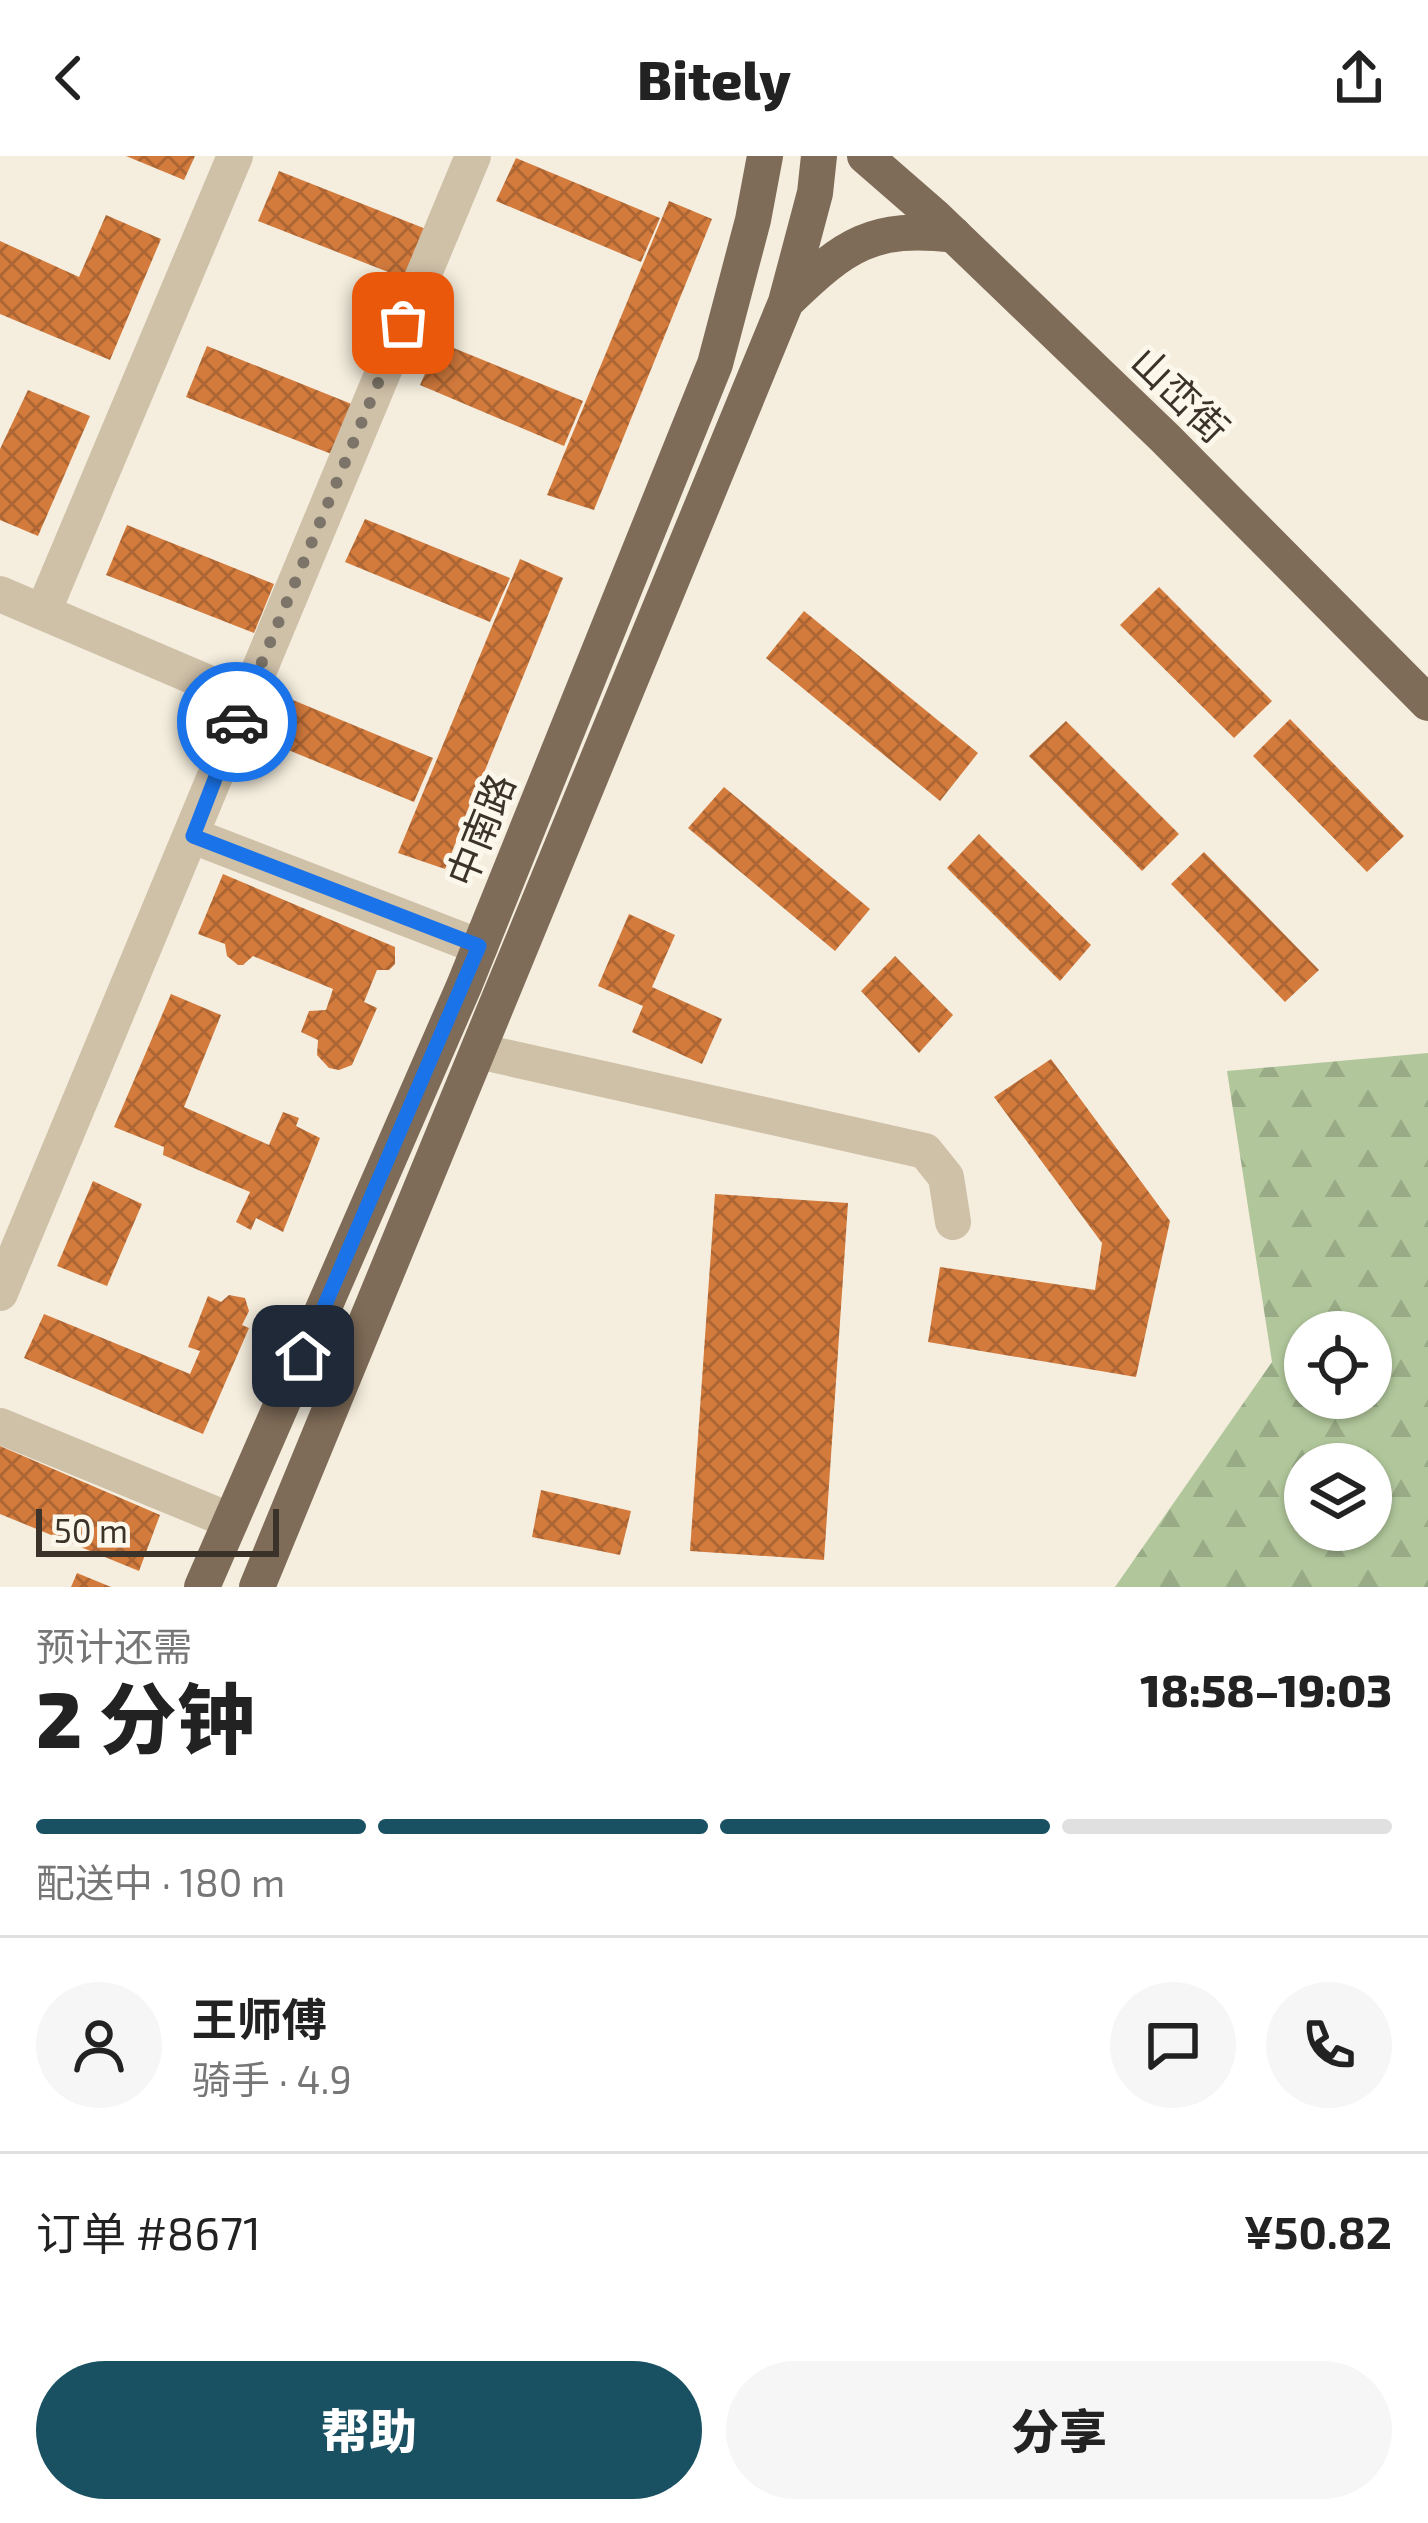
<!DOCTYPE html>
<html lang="zh">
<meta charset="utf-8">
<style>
body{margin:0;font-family:"Exo 2","Noto Sans SC",sans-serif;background:#f6f6f6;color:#222;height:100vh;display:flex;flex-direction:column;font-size:45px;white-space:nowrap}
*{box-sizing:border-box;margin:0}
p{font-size:39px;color:#767676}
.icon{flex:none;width:66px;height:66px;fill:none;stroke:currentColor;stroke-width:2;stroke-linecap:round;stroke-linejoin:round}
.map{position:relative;height:1431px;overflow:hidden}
.details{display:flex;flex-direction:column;background:#fff;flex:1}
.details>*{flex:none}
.controls{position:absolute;left:1284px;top:1155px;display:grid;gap:24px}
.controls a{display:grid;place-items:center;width:108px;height:108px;border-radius:50%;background:#fff;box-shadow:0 3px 9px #0004;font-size:60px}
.scale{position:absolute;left:36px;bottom:30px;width:243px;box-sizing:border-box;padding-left:12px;border:6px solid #3b3229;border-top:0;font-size:33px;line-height:42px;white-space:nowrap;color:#3b3229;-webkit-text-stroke:9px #fcf7eb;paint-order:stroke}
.pin{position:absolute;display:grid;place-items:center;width:102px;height:102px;color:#fff;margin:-51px;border-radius:24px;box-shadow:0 6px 18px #0006}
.courier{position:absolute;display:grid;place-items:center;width:120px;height:120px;margin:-60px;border:9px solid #1a73e8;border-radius:50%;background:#fff;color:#222;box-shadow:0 3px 15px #0007}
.headline em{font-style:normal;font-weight:800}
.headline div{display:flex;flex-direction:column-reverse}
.headline{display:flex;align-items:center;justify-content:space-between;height:204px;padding:0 36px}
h1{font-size:78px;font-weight:800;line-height:90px}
.bar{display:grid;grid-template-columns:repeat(4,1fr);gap:18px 12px;align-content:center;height:144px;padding:0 36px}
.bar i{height:15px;border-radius:9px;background:#e0e0e0}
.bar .on{background:#195162}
.bar p{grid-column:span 4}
.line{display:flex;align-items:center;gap:30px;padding:0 36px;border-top:3px solid #e0e0e0}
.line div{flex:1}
.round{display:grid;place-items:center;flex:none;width:126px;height:126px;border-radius:63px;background:#f6f6f6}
.button{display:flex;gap:24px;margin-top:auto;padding:24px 36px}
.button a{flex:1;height:138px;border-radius:72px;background:#195162;color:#fff;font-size:48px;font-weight:800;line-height:138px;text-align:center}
.button a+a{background:#f6f6f6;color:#222}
header{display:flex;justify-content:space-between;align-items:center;height:156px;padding:0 36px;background:#fff;font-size:54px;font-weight:800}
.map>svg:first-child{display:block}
.forest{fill:url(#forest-firs);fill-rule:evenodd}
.building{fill:url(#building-cross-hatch)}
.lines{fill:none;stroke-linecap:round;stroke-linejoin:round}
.minor{stroke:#cfc0a8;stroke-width:36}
.major{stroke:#7f6c58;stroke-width:36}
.done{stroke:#7c7468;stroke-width:12;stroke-dasharray:0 21.6}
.route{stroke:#1a73e8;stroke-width:15}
.labels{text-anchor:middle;stroke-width:10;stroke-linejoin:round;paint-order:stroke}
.street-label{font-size:39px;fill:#3b3229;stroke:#fcf7eb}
</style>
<header><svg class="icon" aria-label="back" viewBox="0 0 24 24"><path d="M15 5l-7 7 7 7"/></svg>Bitely<svg class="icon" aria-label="share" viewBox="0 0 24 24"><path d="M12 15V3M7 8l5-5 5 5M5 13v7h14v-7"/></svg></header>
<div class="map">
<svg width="1428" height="1431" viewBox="0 0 1428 1431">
<defs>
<pattern id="forest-firs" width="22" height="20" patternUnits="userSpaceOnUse" patternTransform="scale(3)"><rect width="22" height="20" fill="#b1c79b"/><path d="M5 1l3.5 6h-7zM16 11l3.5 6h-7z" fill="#99ab86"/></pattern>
<pattern id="building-cross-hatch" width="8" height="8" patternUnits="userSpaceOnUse" patternTransform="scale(3)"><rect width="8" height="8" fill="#d37b3d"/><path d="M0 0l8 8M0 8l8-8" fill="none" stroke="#ac6533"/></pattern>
</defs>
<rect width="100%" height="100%" fill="#f5eede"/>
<path class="forest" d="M1428,897V1431H1115L1272,1206L1227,915ZM1305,1176H1371V1242H1305ZM1305,1308H1371V1374H1305Z"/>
<g class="building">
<path d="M126,0H195L184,24Z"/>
<path d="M516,2L660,62L641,106L496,45Z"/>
<path d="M279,15L426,73L406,123L258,65Z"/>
<path d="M669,45L712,63L594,354L547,339Z"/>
<path d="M106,59L161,83L110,204L0,158V85L79,121Z"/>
<path d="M439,186L583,245L564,290L420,229Z"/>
<path d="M207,190L354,249L334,299L186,241Z"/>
<path d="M28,234L90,260L38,380L0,364V293Z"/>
<path d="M365,363L510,422L490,466L345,406Z"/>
<path d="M127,369L274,428L254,477L106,419Z"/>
<path d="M520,403L563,422L445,713L398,697Z"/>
<path d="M1159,431L1272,545L1234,582L1120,469Z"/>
<path d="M804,455L978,597L940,645L766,502Z"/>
<path d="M288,542L433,602L414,646L269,586Z"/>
<path d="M1290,563L1404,680L1367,716L1253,600Z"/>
<path d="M1066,565L1179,678L1142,715L1029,600Z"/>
<path d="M724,631L870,753L835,795L688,672Z"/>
<path d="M979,678L1091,789L1060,825L947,712Z"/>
<path d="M1204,696L1319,814L1285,846L1171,728Z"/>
<path d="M223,718L395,791V808L389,814H377L364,846L377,852L352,909L339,914L329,912L317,899L318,884L301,876L309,855L326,854L333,833L253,800L243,809H238L227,800L225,788L198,778Z"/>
<path d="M629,758L675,779L652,831L722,863L702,908L632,876L643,850L598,830Z"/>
<path d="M895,800L953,859L919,897L861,835Z"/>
<path d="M171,838L221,859L184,951L269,989L283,956L299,962L296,970L320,982L283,1076L256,1062L251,1074L236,1066L250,1036L163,999L164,991L114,971Z"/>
<path d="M1051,903L1170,1065L1136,1221L928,1186L940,1111L1095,1134L1102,1087L994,941Z"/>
<path d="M93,1025L142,1048L107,1130L57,1110Z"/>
<path d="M715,1038L848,1047L824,1404L690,1395Z"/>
<path d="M229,1139L245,1142L249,1155L242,1169L249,1172L203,1278L24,1202L44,1158L190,1218L200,1195L188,1191L208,1140L221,1146Z"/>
<path d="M0,1290L160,1359L139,1415L0,1358Z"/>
<path d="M541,1334L631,1355L620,1399L532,1381Z"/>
<path d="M77,1417L111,1431H71Z"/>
</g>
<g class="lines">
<g class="minor">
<path d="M0,438L246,543"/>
<path d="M43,456L235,0"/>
<path d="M193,680L480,791"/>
<path d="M478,895L925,995L946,1021L953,1066"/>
<path d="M0,1137L473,0"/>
<path d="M0,1270L231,1365"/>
</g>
<g class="major">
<path d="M865,0L934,60L1165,282L1428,547"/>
<path d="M789,143C845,89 873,69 954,79"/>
<path d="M202,1431L464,830L715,208L753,64L765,0"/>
<path d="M257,1431L786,146L815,37L819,0"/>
</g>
</g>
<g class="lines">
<path class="done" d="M237,566L403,167"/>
<path class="route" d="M237,566L193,680L479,790L303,1200"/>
</g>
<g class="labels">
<g class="street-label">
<text transform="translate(1180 239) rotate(44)" y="14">山峦街</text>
<text transform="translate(481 674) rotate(-68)" y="14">中南路</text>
</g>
</g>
</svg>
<div class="controls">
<a><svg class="icon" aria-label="locate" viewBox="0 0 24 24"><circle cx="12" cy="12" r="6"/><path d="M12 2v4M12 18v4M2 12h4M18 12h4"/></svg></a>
<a><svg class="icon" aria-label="layers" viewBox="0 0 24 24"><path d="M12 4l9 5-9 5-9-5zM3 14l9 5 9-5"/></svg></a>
</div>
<div class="scale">50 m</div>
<div class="pin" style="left:403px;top:167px;background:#ea580c"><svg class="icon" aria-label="bag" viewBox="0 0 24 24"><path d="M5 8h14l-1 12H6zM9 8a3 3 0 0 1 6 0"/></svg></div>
<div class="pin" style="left:303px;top:1200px;background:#1f2937"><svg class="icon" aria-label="home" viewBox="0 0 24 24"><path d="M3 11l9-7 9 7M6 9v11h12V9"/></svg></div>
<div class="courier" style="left:237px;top:566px"><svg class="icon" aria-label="car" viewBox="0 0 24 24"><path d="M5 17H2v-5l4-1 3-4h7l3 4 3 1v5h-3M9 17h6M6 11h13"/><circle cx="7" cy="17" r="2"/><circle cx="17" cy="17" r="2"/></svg></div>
</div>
<section class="details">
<div class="headline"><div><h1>2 分钟</h1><p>预计还需</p></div><em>18:58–19:03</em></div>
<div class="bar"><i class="on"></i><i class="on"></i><i class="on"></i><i></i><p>配送中 · 180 m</p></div>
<div class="line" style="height:216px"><a class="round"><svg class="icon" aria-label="person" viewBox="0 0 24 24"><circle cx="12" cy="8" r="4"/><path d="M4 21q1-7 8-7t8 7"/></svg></a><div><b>王师傅</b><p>骑手 · 4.9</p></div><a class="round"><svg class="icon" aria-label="chat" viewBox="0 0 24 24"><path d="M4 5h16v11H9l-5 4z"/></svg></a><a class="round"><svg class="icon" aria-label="phone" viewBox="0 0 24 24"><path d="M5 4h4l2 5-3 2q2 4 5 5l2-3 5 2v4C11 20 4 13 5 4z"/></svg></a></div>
<div class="line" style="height:156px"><div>订单 #8671</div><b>¥50.82</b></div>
<div class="button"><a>帮助</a><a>分享</a></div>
</section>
